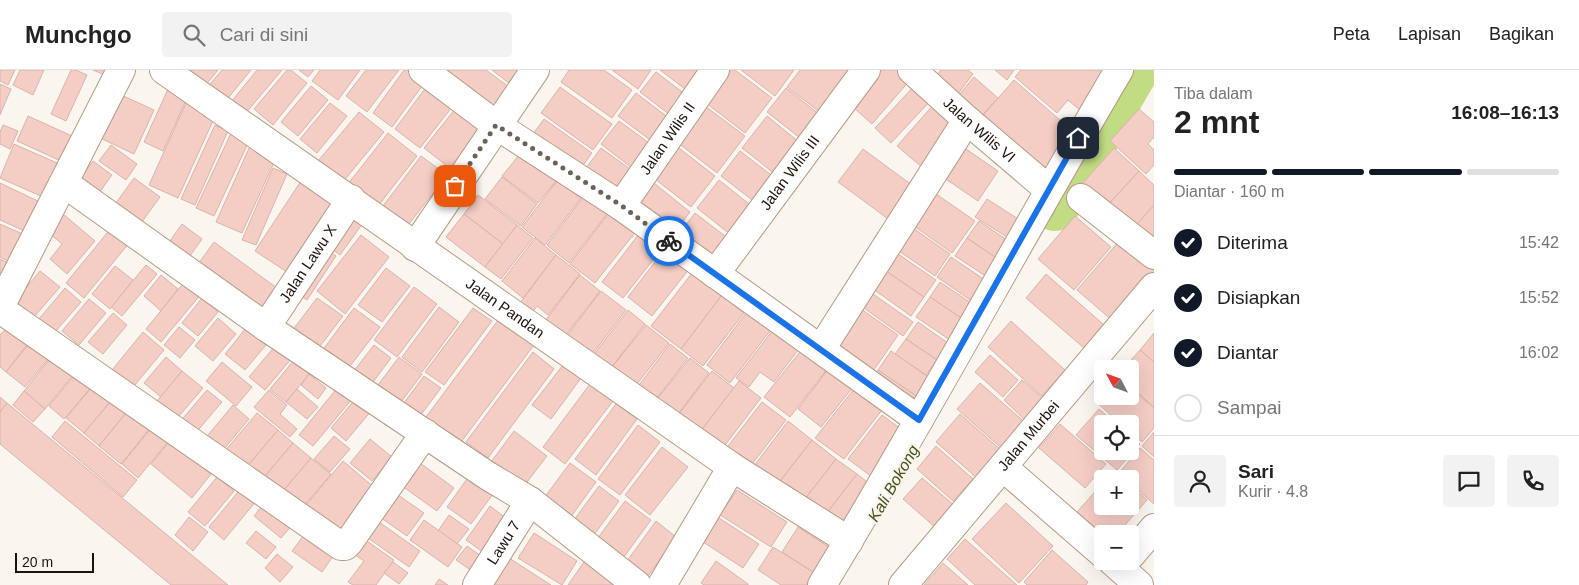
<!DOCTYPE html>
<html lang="id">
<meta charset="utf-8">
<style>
body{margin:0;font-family:Helvetica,sans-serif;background:#f2f2f2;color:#222;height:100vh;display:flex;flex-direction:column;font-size:19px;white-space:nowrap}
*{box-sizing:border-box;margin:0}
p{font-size:16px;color:#767676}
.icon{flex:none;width:28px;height:28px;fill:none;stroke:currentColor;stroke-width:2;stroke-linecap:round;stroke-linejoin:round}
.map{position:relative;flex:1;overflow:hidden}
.panel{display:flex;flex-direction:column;background:#fff;width:425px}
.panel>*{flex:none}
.needle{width:32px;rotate:311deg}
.tools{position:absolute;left:1094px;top:290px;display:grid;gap:10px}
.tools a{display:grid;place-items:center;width:45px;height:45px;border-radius:5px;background:#fff;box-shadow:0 5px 20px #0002;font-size:25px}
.scale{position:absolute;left:15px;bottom:12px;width:79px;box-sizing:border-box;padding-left:5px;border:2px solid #1d130a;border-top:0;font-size:14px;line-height:18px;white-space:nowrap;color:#1d130a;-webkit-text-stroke:4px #fbf5f0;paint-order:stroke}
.pin{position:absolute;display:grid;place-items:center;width:42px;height:42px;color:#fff;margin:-21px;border-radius:10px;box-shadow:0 2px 8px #0006}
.courier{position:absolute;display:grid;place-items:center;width:50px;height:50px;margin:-25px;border:4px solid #1a73e8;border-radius:50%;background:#fff;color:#222;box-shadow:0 1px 6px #0007}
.overview em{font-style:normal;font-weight:800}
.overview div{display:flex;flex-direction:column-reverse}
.overview{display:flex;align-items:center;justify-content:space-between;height:85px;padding:0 20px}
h1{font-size:32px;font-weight:800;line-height:38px}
.bar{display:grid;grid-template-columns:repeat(4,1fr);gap:8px 5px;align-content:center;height:60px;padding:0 20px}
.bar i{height:6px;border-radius:4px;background:#e0e0e0}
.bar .current{background:#111827}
.bar p{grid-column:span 4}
.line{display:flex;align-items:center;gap:12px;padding:0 20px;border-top:1px solid #e0e0e0}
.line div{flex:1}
.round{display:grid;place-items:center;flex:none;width:52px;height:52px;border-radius:5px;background:#f2f2f2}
ol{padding:0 20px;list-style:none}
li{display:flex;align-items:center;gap:15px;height:55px}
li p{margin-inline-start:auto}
li .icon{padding:5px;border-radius:50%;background:#111827;color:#fff;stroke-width:4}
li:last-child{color:#767676}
li i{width:28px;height:28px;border:2px solid #e0e0e0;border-radius:50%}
header{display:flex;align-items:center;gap:30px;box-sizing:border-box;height:70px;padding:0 25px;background:#fff;border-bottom:1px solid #e0e0e0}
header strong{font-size:24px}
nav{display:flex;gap:28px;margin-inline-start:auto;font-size:18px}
.search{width:350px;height:45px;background:#f2f2f2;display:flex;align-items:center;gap:12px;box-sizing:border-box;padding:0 18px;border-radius:5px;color:#767676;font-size:19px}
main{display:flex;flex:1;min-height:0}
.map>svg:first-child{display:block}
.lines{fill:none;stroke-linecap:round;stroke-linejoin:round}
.river{stroke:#c2dc83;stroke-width:48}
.building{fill:#f4cdc5;stroke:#d9b3ab}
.minor-casing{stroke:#b69b84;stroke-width:30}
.minor{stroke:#fff;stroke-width:28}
.done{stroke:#6b625a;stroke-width:5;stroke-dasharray:0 9}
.route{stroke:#1a73e8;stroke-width:6}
.labels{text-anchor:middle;stroke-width:4.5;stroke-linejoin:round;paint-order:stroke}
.street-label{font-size:15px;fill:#1d130a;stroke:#fbf5f0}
.water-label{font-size:16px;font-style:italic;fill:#445313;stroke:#fbf5f0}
</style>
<header>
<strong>Munchgo</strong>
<div class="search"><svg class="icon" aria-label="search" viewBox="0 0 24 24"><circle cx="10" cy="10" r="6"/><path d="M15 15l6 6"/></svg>Cari di sini</div>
<nav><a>Peta</a><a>Lapisan</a><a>Bagikan</a></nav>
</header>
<main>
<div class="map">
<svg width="1154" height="515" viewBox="0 0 1154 515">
<rect width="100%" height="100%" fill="#fbf5f0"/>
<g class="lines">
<path class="river" d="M1055,137L1135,0"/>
</g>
<g class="building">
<path d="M0,0H15L8,15L0,11Z"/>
<path d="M20,0H44L33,25L13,15Z"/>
<path d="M71,0H76L87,5L66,51L51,44Z"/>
<path d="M93,0H110L107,6Z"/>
<path d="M187,0H218L204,17Z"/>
<path d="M222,0H251L224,33L207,18Z"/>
<path d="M257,0H282L245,44L231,32Z"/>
<path d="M287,0H291L307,13L273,55L254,39Z"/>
<path d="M299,0H314L308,7Z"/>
<path d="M320,0H360L338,30L312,11Z"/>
<path d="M366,0H399L367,42L346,26Z"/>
<path d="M404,0H418L428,8L392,57L373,43Z"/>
<path d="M444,0H486L509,17L489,44Z"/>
<path d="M492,0H520L510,14Z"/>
<path d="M569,0H604L632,20L612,48L561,12Z"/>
<path d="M612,0H651L638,19Z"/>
<path d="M660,0H697L706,7L693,25Z"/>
<path d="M731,0H735L772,28L745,63L706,33Z"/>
<path d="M741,0H794L775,26Z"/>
<path d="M800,0H848L856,6L825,46L787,17Z"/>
<path d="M871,0H900L911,9L872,54L845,30Z"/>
<path d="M941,0H968L973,4L957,25L935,7Z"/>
<path d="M995,0H1014L1007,10Z"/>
<path d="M1021,0H1099L1109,8L1081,41L1068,30L1057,43L1015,7Z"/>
<path d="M656,2L690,28L674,48L640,22Z"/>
<path d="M974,7L998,28L976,52L953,32Z"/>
<path d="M1014,10L1076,64L1040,105L978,51Z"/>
<path d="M430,12L456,32L420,78L395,59Z"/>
<path d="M917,13L933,28L891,73L875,58Z"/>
<path d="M0,14L11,19L0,45Z"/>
<path d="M311,16L328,30L298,66L281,52Z"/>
<path d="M560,17L612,54L593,80L541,43Z"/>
<path d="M786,18L824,48L805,72L767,42Z"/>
<path d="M168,19L187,28L163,81L144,72Z"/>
<path d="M117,23L154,40L134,84L98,67Z"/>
<path d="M636,23L674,52L657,75L618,46Z"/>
<path d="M187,31L216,44L178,128L149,115Z"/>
<path d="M330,33L347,46L317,83L300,69Z"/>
<path d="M935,33L960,55L923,98L897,76Z"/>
<path d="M459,34L486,55L451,99L424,78Z"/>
<path d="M705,36L745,66L717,103L677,72Z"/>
<path d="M1139,39L1154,52V67L1148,74L1154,80V95L1146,104L1110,71Z"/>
<path d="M359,42L384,62L338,118L313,97Z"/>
<path d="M28,46L72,66L61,91L17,71Z"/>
<path d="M767,46L805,77L780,108L742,78Z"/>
<path d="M544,49L592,83L575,106L527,72Z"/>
<path d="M619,51L656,78L637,102L601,74Z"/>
<path d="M3,55L18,61L10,79L0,74V62Z"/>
<path d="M215,55L228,61L195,135L181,129Z"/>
<path d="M232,61L250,69L214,146L196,138Z"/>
<path d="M388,63L417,86L374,141L344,119Z"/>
<path d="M14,74L57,93L43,127L0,108Z"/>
<path d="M111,75L137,94L126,110L99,91Z"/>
<path d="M675,75L715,106L691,137L651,106Z"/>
<path d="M250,76L276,88L242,163L216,152Z"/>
<path d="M601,78L637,104L617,131L581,105Z"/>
<path d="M1114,78L1139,101L1106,137L1081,115Z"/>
<path d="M863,79L920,121L895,154L838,112Z"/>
<path d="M966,79L998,101L978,131L937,103L951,83L959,89Z"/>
<path d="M740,81L779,111L760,136L721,106Z"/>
<path d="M520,84L556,111L538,133L502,106Z"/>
<path d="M421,86L447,105L402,163L377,144Z"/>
<path d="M93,91L112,105L96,127L77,113Z"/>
<path d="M273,98L287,104L256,175L242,170Z"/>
<path d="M1139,101L1154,115V135L1131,161L1106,137Z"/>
<path d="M502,107L537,134L521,156L485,129Z"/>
<path d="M134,108L160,127L139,156L113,137Z"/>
<path d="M649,109L690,142L671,167L629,134Z"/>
<path d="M719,110L758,141L736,169L697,138Z"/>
<path d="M301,111L339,136L293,206L255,181Z"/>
<path d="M557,111L581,128L545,175L522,157Z"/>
<path d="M0,113L42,133L29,163L0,150Z"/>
<path d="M929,119L975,151L952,183L907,151Z"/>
<path d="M478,125L517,155L503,174L464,144Z"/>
<path d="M584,126L607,144L569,193L547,175Z"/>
<path d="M987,129L1026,154L1015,172L975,147Z"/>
<path d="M1154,135V182L1131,161Z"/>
<path d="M612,139L638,159L595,213L570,194Z"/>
<path d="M349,140L365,150L340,185L325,174Z"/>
<path d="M695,143L734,173L714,199L675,169Z"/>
<path d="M63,144L95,171L67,204L50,189L62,174L48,162Z"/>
<path d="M464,144L503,174L485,197L446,167Z"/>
<path d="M1075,146L1111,177L1074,220L1038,189Z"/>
<path d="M979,151L1010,172L999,190L967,168Z"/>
<path d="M0,154L25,165L13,193L0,187Z"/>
<path d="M182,154L202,169L187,190L167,175Z"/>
<path d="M907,154L950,184L935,206L892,176Z"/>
<path d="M517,155L533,168L501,209L485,197Z"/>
<path d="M112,157L130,172L84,228L66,213Z"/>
<path d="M642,160L664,176L623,228L602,212Z"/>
<path d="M361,165L389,187L345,244L317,221Z"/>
<path d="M535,168L556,185L523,228L502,211Z"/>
<path d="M967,168L999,190L987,207L955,186Z"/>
<path d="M1120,170L1154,200V207L1114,252L1077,220Z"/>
<path d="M214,172L277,218L259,243L196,197Z"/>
<path d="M324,178L336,186L307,230L295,222Z"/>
<path d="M665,179L690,198L652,246L628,227Z"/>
<path d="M898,184L936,210L924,227L886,201Z"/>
<path d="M556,185L580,204L548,245L537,236L530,246L517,237Z"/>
<path d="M951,187L991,214L976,234L937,207Z"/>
<path d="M0,189L11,194L0,217Z"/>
<path d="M146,195L157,204L122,246L111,237Z"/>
<path d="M115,196L133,210L110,239L92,224Z"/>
<path d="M386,198L410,216L382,252L358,235Z"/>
<path d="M40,201L60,217L34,247L15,231Z"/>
<path d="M886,201L924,227L911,246L873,219Z"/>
<path d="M692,203L722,225L681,279L651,256Z"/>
<path d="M1046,204L1104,255L1084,278L1026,228Z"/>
<path d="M161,205L178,219L161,241L144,226Z"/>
<path d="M580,205L600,221L565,266L545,251Z"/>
<path d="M186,210L202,223L161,272L146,259Z"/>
<path d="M940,212L977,237L967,252L930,227Z"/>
<path d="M414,217L437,234L397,287L374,270Z"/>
<path d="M65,218L81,232L55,262L39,249Z"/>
<path d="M601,221L626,240L591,286L566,267Z"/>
<path d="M873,224L913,252L903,266L864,238Z"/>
<path d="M722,225L744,243L703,296L681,279Z"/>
<path d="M930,227L967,252L953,272L916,247Z"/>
<path d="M202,228L218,242L198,266L182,253Z"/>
<path d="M317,228L343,246L317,280L292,261Z"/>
<path d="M89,229L106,243L79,275L62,261Z"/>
<path d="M439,237L459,252L422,302L402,287Z"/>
<path d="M354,238L380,257L347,300L322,281Z"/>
<path d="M473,238L492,251L444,315L425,302Z"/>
<path d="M861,239L898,265L869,307L832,281Z"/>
<path d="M628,240L645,254L610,299L593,286Z"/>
<path d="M113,243L127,255L103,284L88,272Z"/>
<path d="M746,243L770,261L730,313L707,295Z"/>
<path d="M218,248L236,264L213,291L195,276Z"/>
<path d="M499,249L534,275L461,372L426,347Z"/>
<path d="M1011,251L1065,300L1042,326L988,277Z"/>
<path d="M918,252L948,273L937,290L906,269Z"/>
<path d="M10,254L30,271L6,302L0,297V265Z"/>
<path d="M646,255L669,273L637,314L613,296Z"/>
<path d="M179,257L195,270L180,288L164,275Z"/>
<path d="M246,258L266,275L245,300L225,284Z"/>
<path d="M773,260L798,280L774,312L760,302L749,317L736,308Z"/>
<path d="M143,262L164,280L129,322L108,305Z"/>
<path d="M1154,263V292L1140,280Z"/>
<path d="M906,269L937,290L926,305L895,284Z"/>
<path d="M31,271L50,287L25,317L6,302Z"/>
<path d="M670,274L688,288L657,328L639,315Z"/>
<path d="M374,275L391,288L367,320L350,306Z"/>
<path d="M275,276L291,289L265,320L249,307Z"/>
<path d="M803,278L828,298L790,347L764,327Z"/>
<path d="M57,280L79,298L45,339L24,321Z"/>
<path d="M1140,280L1154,292V337L1130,316V299H1123Z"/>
<path d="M891,281L931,309L919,328L878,300Z"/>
<path d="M533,282L554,299L488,388L466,372Z"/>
<path d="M990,285L1018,310L1003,327L975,302Z"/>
<path d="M166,287L182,301L161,327L144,313Z"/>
<path d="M399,287L422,304L395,340L372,323Z"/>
<path d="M690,288L709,303L678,344L658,328Z"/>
<path d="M295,289L311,302L286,332L270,319Z"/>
<path d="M222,292L252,317L236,336L206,311Z"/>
<path d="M563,295L581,308L551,349L532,335Z"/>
<path d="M829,298L853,317L821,357L798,339Z"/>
<path d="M878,300L924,331L916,343L870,311Z"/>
<path d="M78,301L94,314L64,349L49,336Z"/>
<path d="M182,301L203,318L174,352L153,336Z"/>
<path d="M712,301L734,318L697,366L675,349Z"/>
<path d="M309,304L326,318L318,329L301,315Z"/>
<path d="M424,306L441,318L414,354L398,341Z"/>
<path d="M593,310L616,327L565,394L543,377Z"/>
<path d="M1022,310L1046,331L1027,352L1004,330Z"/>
<path d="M97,311L115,326L84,363L66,348Z"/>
<path d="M739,311L761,328L722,379L700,362Z"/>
<path d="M980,313L1029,356L1006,382L957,339Z"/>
<path d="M338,317L352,329L313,376L299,365Z"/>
<path d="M1130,317L1154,338V358L1142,372L1130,362V354H1121L1095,331L1102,323V326H1130Z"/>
<path d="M297,319L318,337L307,349L286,332Z"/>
<path d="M854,319L882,340L844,389L815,368Z"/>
<path d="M207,320L222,332L193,366L178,354Z"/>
<path d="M269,320L287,335L280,344L297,359L290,367L254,337Z"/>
<path d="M24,321L45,339L33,352L13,335Z"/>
<path d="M115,326L130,338L99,376L84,363Z"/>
<path d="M0,327L7,333L0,342Z"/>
<path d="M357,327L372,340L346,371L331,358Z"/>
<path d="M762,332L786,350L749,398L725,380Z"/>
<path d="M7,333L228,515H171L0,374V342Z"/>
<path d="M616,334L637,349L596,405L575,389Z"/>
<path d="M233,335L249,349L219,385L203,371Z"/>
<path d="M130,338L152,356L121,394L99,376Z"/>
<path d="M1099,339L1116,354H1102V381H1130V366L1140,374L1117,400L1076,365Z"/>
<path d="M257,343L278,360L245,399L224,382Z"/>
<path d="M960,344L1001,380L977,408L936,372Z"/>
<path d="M882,345L906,363L872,407L848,389Z"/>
<path d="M65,351L137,410L123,427L52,367Z"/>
<path d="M788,351L812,370L778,414L754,396Z"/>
<path d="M156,352L173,366L138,408L122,394Z"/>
<path d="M1060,354L1106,394L1085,418L1039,378Z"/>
<path d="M638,355L660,372L620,425L598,409Z"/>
<path d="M278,360L293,373L260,412L245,399Z"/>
<path d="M514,361L547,386L524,416L491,392Z"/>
<path d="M1154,362V387L1142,376Z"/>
<path d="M334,366L350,379L330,402L314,389Z"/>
<path d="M370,369L392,387L372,411L350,393Z"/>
<path d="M812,370L836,389L802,433L778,414Z"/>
<path d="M170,371L211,404L192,428L151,394Z"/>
<path d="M293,373L311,388L278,427L260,412Z"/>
<path d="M936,376L973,409L953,431L917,399Z"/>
<path d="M662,377L688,397L650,445L625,425Z"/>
<path d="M1140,378L1154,390V434L1130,413V409H1126L1119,403Z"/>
<path d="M412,387L454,418L437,441L395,411Z"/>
<path d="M311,388L331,404L298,443L278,427Z"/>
<path d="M836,389L857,404L823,448L802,433Z"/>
<path d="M343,391L376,419L341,473L302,440Z"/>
<path d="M570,393L596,412L570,448L544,428Z"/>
<path d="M1114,401L1123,409H1107Z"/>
<path d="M857,404L876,419L842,464L823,448Z"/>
<path d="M469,406L493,424L471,454L447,437Z"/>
<path d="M217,407L234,421L205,456L188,442Z"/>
<path d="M922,408L955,436L936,458L903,429Z"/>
<path d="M1102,414V436H1130V415L1147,430L1117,464H1102L1077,442Z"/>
<path d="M599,416L619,431L591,469L571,454Z"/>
<path d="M242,417L257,430L224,470L209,457Z"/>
<path d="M391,420L424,443L407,466L374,443Z"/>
<path d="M737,420L787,452L771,477L720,445Z"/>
<path d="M266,431L293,454L281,468L254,446Z"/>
<path d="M625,431L651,450L618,495L592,476Z"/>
<path d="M1006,433L1053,476L1019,513L972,469Z"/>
<path d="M490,436L511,452L487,485L466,470Z"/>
<path d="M449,445L469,459L457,474L438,461Z"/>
<path d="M716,446L759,474L743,498L700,470Z"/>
<path d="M189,447L208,462L193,481L175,465Z"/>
<path d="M424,450L462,477L448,497L410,470Z"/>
<path d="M656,451L676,467L643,513L622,498Z"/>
<path d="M379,452L420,481L409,497L368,468Z"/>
<path d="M798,457L835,481L819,506L782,482Z"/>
<path d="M256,461L276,477L266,489L246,473Z"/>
<path d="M307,461L336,482L322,502L292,481Z"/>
<path d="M534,463L577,491L562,515L518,488Z"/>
<path d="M364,469L394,490L376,515H353L348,512L364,491L354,484Z"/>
<path d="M965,469L1017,515H975L947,489Z"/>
<path d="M467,476L485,489L475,503L456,490Z"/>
<path d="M773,477L821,507L816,515H781L758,500Z"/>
<path d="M1052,480L1088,512L1086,515H1027L1024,512Z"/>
<path d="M277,484L293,497L280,512L265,498Z"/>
<path d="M509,488L551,515H491Z"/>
<path d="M716,491L748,514V515H704L701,513Z"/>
<path d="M393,492L408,503L399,514L384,503Z"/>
<path d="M584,492L619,515H568Z"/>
<path d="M943,493L968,515H924Z"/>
<path d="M439,509L448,515H435Z"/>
</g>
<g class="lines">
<defs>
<g id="minor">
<path id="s1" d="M164,0L732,397L849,471"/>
<path d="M423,0L496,55L621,136L919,350"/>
<path id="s2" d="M912,0L967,50L1048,119"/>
<path d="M64,113L266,257L488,406L530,431L637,515"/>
<path d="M1081,128L1154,185"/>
<path id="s3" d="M621,136L715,0"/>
<path d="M415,177L535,0"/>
<path id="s4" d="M715,204L866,0"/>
<path d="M0,237L121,0"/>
<path d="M0,239L341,476H345L349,472L425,363"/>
<path id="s5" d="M266,257L351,129"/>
<path d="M821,279L967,50"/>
<path d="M1003,397L1102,483"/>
<path d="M1130,486L1154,458"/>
<path d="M1112,491L1139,515"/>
<path id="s6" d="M477,515L530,431"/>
<path d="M662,515L732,397"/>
<path d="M822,515C925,346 1018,171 1119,0"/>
<path id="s7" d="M903,515L1154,217"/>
</g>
</defs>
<use href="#minor" class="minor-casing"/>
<use href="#minor" class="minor"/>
</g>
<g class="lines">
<path class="done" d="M455,116L496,55L622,136L669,171"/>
<path class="route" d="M669,171L919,350L1078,68"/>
</g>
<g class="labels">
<g class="street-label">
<text dy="5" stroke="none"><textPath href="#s2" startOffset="90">Jalan Wilis VI</textPath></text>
<text dy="5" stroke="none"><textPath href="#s3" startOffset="82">Jalan Wilis II</textPath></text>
<text dy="5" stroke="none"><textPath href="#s4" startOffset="126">Jalan Wilis III</textPath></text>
<text dy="5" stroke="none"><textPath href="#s5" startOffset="76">Jalan Lawu X</textPath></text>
<text dy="5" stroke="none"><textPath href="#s1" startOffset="416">Jalan Pandan</textPath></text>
<text dy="5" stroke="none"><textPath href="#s7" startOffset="195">Jalan Murbei</textPath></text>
<text dy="5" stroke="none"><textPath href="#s6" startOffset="50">Lawu 7</textPath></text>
</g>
<g class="water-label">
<text transform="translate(893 413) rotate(-60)" y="6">Kali Bokong</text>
</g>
</g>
</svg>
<div class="tools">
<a><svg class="needle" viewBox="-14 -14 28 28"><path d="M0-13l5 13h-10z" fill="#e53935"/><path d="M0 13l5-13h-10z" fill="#767676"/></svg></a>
<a><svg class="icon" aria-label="locate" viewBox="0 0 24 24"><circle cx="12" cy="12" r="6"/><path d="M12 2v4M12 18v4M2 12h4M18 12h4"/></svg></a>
<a>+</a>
<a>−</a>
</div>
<div class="scale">20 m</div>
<div class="pin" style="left:455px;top:116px;background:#ea580c"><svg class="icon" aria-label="bag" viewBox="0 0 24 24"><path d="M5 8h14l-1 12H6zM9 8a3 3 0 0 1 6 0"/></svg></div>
<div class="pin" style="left:1078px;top:68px;background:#1f2937"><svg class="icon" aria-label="home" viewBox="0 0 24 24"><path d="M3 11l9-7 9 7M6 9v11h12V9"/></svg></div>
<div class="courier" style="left:669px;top:171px"><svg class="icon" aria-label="bike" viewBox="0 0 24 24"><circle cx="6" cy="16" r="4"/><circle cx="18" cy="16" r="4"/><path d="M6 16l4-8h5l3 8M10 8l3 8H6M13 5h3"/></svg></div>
</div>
<section class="panel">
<div class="overview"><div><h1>2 mnt</h1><p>Tiba dalam</p></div><em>16:08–16:13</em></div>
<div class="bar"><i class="current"></i><i class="current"></i><i class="current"></i><i></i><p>Diantar · 160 m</p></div>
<ol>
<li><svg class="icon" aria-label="check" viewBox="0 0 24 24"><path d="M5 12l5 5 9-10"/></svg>Diterima<p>15:42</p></li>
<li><svg class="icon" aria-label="check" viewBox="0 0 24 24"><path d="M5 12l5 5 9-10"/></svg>Disiapkan<p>15:52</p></li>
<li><svg class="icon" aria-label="check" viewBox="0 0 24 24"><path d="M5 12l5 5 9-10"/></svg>Diantar<p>16:02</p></li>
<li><i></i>Sampai</li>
</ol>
<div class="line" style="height:90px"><a class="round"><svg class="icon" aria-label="person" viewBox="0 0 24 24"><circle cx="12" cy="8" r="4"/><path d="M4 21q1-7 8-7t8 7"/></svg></a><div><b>Sari</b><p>Kurir · 4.8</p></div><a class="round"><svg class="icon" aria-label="chat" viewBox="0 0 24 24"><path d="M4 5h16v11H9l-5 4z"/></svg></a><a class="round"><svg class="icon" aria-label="phone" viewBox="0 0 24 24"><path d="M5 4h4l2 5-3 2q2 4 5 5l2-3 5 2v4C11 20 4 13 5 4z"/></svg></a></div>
</section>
</main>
